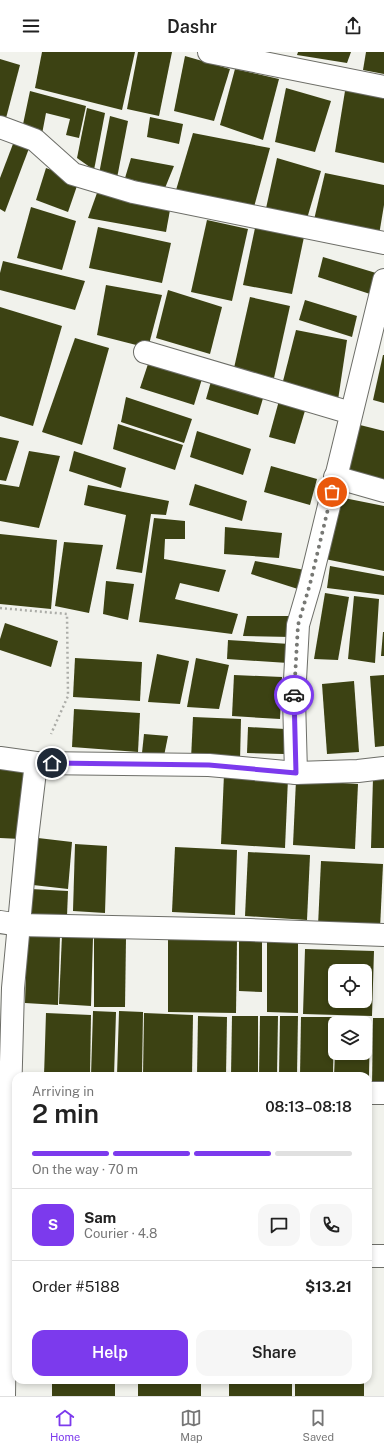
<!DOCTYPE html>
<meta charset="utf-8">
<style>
body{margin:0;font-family:"Public Sans",sans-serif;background:#f6f6f6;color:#222;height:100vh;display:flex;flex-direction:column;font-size:15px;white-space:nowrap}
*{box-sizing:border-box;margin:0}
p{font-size:13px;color:#767676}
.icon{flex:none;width:22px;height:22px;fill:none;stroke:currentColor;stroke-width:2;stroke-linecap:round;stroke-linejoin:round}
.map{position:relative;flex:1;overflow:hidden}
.panel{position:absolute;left:12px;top:1020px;width:360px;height:312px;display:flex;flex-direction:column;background:#fff;border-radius:12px;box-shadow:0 2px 6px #0003}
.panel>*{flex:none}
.buttons{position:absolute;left:328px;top:912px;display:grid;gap:8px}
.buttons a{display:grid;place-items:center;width:44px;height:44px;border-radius:8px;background:#fff;box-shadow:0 2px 6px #0003;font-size:20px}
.pin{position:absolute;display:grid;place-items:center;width:34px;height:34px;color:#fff;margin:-17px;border:2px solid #fff;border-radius:50%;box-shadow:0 1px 4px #0007}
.courier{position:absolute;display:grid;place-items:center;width:40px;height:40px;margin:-20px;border:3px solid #7c3aed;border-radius:50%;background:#fff;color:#222;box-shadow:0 1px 5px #0007}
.head em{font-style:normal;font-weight:600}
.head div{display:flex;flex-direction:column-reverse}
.head{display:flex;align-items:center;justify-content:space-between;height:68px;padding:0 20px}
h1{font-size:26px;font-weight:600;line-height:30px}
.bar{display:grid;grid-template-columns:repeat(4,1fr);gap:6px 4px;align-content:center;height:48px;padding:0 20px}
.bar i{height:5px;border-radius:3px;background:#e0e0e0}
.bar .on{background:#7c3aed}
.bar p{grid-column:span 4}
.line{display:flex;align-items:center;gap:10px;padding:0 20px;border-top:1px solid #e0e0e0}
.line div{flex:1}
.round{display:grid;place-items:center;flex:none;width:42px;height:42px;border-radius:12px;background:#f6f6f6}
.action{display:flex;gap:8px;margin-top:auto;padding:8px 20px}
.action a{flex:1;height:46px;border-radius:12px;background:#7c3aed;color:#fff;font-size:16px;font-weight:600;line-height:46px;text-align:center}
.action a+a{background:#f6f6f6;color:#222}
header{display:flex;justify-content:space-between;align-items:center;height:52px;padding:0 20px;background:#fff;font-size:18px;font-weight:600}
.menu{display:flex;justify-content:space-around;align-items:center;height:56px;border-top:1px solid #e0e0e0;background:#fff;font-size:11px;color:#767676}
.menu a{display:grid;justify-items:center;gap:2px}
.menu .on{color:#7c3aed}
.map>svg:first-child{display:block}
.building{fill:#3c4213;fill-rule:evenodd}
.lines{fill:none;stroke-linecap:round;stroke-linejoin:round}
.minor-casing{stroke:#6d6e68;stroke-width:24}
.path{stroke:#acada8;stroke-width:2.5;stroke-dasharray:2 3;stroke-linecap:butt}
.minor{stroke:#fff;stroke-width:22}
.done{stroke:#777874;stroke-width:4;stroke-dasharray:0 7.2}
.route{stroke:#7c3aed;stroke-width:5}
</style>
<header><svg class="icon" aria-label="menu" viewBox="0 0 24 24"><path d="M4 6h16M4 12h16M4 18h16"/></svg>Dashr<svg class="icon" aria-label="share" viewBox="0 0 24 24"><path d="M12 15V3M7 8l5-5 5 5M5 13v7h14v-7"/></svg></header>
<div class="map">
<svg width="384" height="1344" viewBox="0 0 384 1344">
<rect width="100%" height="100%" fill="#f1f2ec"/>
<g class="building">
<path d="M42,0H135L122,58L35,36Z"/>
<path d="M138,0H172L159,64L127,57Z"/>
<path d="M298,0H351L347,11L297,3Z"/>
<path d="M366,0H384V22L363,18Z"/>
<path d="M185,4L230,17L214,69L174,59Z"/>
<path d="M0,7L20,13L5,70L0,69Z"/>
<path d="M235,17L279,27L263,88L220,73Z"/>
<path d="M346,33L384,41V111L335,100Z"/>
<path d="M286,36L331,49L315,100L275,90Z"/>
<path d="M30,39L86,54L79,86L66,83L70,67L46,61L42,82L22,77Z"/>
<path d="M87,56L105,61L94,118L77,106Z"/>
<path d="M110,64L128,69L117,126L99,122Z"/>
<path d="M150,65L183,72L179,92L147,85Z"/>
<path d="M193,81L270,96L254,155L176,138Z"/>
<path d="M16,84L31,91L5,160L0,157V126Z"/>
<path d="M131,106L174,114L165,136L125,126Z"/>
<path d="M277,106L321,119L306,170L265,161Z"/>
<path d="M46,116L79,128L68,160L36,148Z"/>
<path d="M325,121L384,133V153L379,183L313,172Z"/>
<path d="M97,141L170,158L166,180L88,166Z"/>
<path d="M31,155L76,169L62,218L17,206Z"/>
<path d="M207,168L248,177L232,249L191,240Z"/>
<path d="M98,175L171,191L162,231L89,216Z"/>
<path d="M255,176L304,185L292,242L243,233Z"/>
<path d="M323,205L376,221L370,242L318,225Z"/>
<path d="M3,209L85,229L75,258L0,238V221Z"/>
<path d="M106,233L162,243L148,296L97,283Z"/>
<path d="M168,238L222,255L210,302L156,286Z"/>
<path d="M250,245L290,254L274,326L234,316Z"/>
<path d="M305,248L357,264L352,285L299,268Z"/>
<path d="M0,255L62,274L33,374L0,364Z"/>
<path d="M296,278L347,288L338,348L282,333Z"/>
<path d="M75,286L109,296L82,393L42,380Z"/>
<path d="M383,303H384V351L373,348Z"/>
<path d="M148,312L202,327L194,353L140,336Z"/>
<path d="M212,326L264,343L258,363L206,347Z"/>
<path d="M126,345L192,367L184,391L121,370Z"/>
<path d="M280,345L307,352L295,392L269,385Z"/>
<path d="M118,372L183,393L175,418L113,397Z"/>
<path d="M356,372L384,379V444L342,433Z"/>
<path d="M197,379L251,397L243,423L190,405Z"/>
<path d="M0,385L19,389L6,429L0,428Z"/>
<path d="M29,399L60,404L39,476L0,469V432L19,435Z"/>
<path d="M74,399L126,416L121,436L69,419Z"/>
<path d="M271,414L317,427L310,453L264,440Z"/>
<path d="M195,432L247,449L242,469L189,453Z"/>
<path d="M88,433L169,449L166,463L151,462L142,521L116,517L126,463L84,453Z"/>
<path d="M339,445L384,454V519L325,507Z"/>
<path d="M154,466L185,469V487H165L164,507L226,518L219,540L180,531L175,547L238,562L232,582L139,570Z"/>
<path d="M225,475L282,481L279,506L224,502Z"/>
<path d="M0,482L57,488L51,557L0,552Z"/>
<path d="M64,490L103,493L89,561L55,554Z"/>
<path d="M255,509L305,518L301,538L251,522Z"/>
<path d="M330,514L384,524V543L327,536Z"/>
<path d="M106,529L134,532L128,568L103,562Z"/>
<path d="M325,541L349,545L338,608L314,607Z"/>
<path d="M354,544L379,547L375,611L348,607Z"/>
<path d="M247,564H296L291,585L243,584Z"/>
<path d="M5,571L58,589L51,615L0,598V587Z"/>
<path d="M383,580H384V604H381Z"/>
<path d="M228,588L290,592L288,611L227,607Z"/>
<path d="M157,602L189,609L180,652L148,650Z"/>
<path d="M75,606L142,610L140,649L73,645Z"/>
<path d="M196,606L229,613L219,657L187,655Z"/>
<path d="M234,623L282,625L280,667L232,664Z"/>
<path d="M384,623V694L375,695L370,624Z"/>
<path d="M354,629L359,700L327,702L322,632Z"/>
<path d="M74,657L140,661L138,700L72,695Z"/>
<path d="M193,665L241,667L240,709L191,707Z"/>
<path d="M248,675L285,677L284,702L247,701Z"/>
<path d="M144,682L168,684L164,704L142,701Z"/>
<path d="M0,717L25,718L21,787L0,786Z"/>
<path d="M224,722L288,726L285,796L221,792Z"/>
<path d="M373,726L384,727V796H371Z"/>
<path d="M296,728L358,732L355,797L293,793Z"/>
<path d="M38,786L72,790L68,837L33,833Z"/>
<path d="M75,792L107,794L105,861L73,859Z"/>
<path d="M175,795L237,798L235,863L172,860Z"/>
<path d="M248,800L310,803L307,868L245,864Z"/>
<path d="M321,809L383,812L380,877L318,874Z"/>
<path d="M31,837L68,839L67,864L30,863Z"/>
<path d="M27,882L60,883L58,953L25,951Z"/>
<path d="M62,883L93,885L91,954L59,952Z"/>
<path d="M94,886H126L125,955H94Z"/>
<path d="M168,886L237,887L236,961L168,960Z"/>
<path d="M239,888H262V940L239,939Z"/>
<path d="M267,888H298V961L267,960Z"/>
<path d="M305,897L374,899L372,964L303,962ZM335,919H365V949H335Z"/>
<path d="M93,959L116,960L114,1024H91Z"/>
<path d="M119,959L143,960L142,1024H117Z"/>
<path d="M46,961L91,963L90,1024H44Z"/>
<path d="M144,961L193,963L192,1024H143Z"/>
<path d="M198,964L227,965L226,1024H197Z"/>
<path d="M232,964H258V1024H231Z"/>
<path d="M260,964H278L277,1024H259Z"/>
<path d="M280,964H298L297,1024H279Z"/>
<path d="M301,965H334L333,1024H300Z"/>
<path d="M373,966H384V1034H372Z"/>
<path d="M335,967L370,968L369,1024H334L335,1001H365V971H335Z"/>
<rect x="52" y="1328" width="63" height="16"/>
<rect x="138" y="1328" width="63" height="16"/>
<rect x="229" y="1328" width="63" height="16"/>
<rect x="295" y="1328" width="69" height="16"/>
</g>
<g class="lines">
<defs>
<g id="minor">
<path d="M209,0L384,35"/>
<path d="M0,75L35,88L73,122L133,140L384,191"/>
<path d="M145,300L351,361"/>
<path d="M335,425L384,439"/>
<path d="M0,706L36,711L209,713L296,721L358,719L384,716"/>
<path d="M296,721L294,646L298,573L310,532L384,228"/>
<path d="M0,870L20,873L250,878L384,883"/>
<path d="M368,1041H384"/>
<path d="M368,1204H384"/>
<path d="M4,1344L6,1196L13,936L27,786L36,711"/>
</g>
</defs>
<use href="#minor" class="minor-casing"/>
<path class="path" d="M0,556L67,562L68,644L51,682"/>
<use href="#minor" class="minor"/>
</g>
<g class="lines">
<path class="done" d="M294,643L298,573L310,532L332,440"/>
<path class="route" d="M52,711L209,713L296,721L294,643"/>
</g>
</svg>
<div class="buttons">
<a><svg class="icon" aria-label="locate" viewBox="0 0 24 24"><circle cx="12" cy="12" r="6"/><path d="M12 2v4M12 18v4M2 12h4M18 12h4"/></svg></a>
<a><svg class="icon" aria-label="layers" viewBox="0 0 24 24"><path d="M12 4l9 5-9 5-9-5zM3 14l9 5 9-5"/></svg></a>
</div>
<div class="pin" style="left:332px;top:440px;background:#ea580c"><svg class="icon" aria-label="bag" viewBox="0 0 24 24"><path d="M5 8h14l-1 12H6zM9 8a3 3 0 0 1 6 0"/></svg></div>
<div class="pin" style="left:52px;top:711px;background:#1f2937"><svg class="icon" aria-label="home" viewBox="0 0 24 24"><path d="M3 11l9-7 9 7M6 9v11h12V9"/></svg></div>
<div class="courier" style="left:294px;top:643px"><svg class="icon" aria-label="car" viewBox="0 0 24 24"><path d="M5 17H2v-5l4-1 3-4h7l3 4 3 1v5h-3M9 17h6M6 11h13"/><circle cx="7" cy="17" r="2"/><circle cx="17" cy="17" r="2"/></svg></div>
<section class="panel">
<div class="head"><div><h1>2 min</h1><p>Arriving in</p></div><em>08:13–08:18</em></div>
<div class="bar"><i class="on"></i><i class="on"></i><i class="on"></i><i></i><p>On the way · 70 m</p></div>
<div class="line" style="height:72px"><b class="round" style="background:#7c3aed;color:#fff">S</b><div><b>Sam</b><p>Courier · 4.8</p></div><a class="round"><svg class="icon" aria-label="chat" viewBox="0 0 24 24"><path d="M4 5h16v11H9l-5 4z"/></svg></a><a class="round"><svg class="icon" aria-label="phone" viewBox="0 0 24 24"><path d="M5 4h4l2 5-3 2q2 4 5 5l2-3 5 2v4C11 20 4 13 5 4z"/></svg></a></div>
<div class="line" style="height:52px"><div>Order #5188</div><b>$13.21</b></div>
<div class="action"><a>Help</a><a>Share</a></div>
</section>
</div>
<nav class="menu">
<a class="on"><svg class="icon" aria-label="home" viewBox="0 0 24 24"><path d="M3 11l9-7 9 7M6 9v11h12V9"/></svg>Home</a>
<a><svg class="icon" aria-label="map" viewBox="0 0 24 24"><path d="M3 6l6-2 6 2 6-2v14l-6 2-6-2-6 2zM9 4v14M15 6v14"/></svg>Map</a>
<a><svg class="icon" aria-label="saved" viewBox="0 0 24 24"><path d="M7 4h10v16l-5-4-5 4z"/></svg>Saved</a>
</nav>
